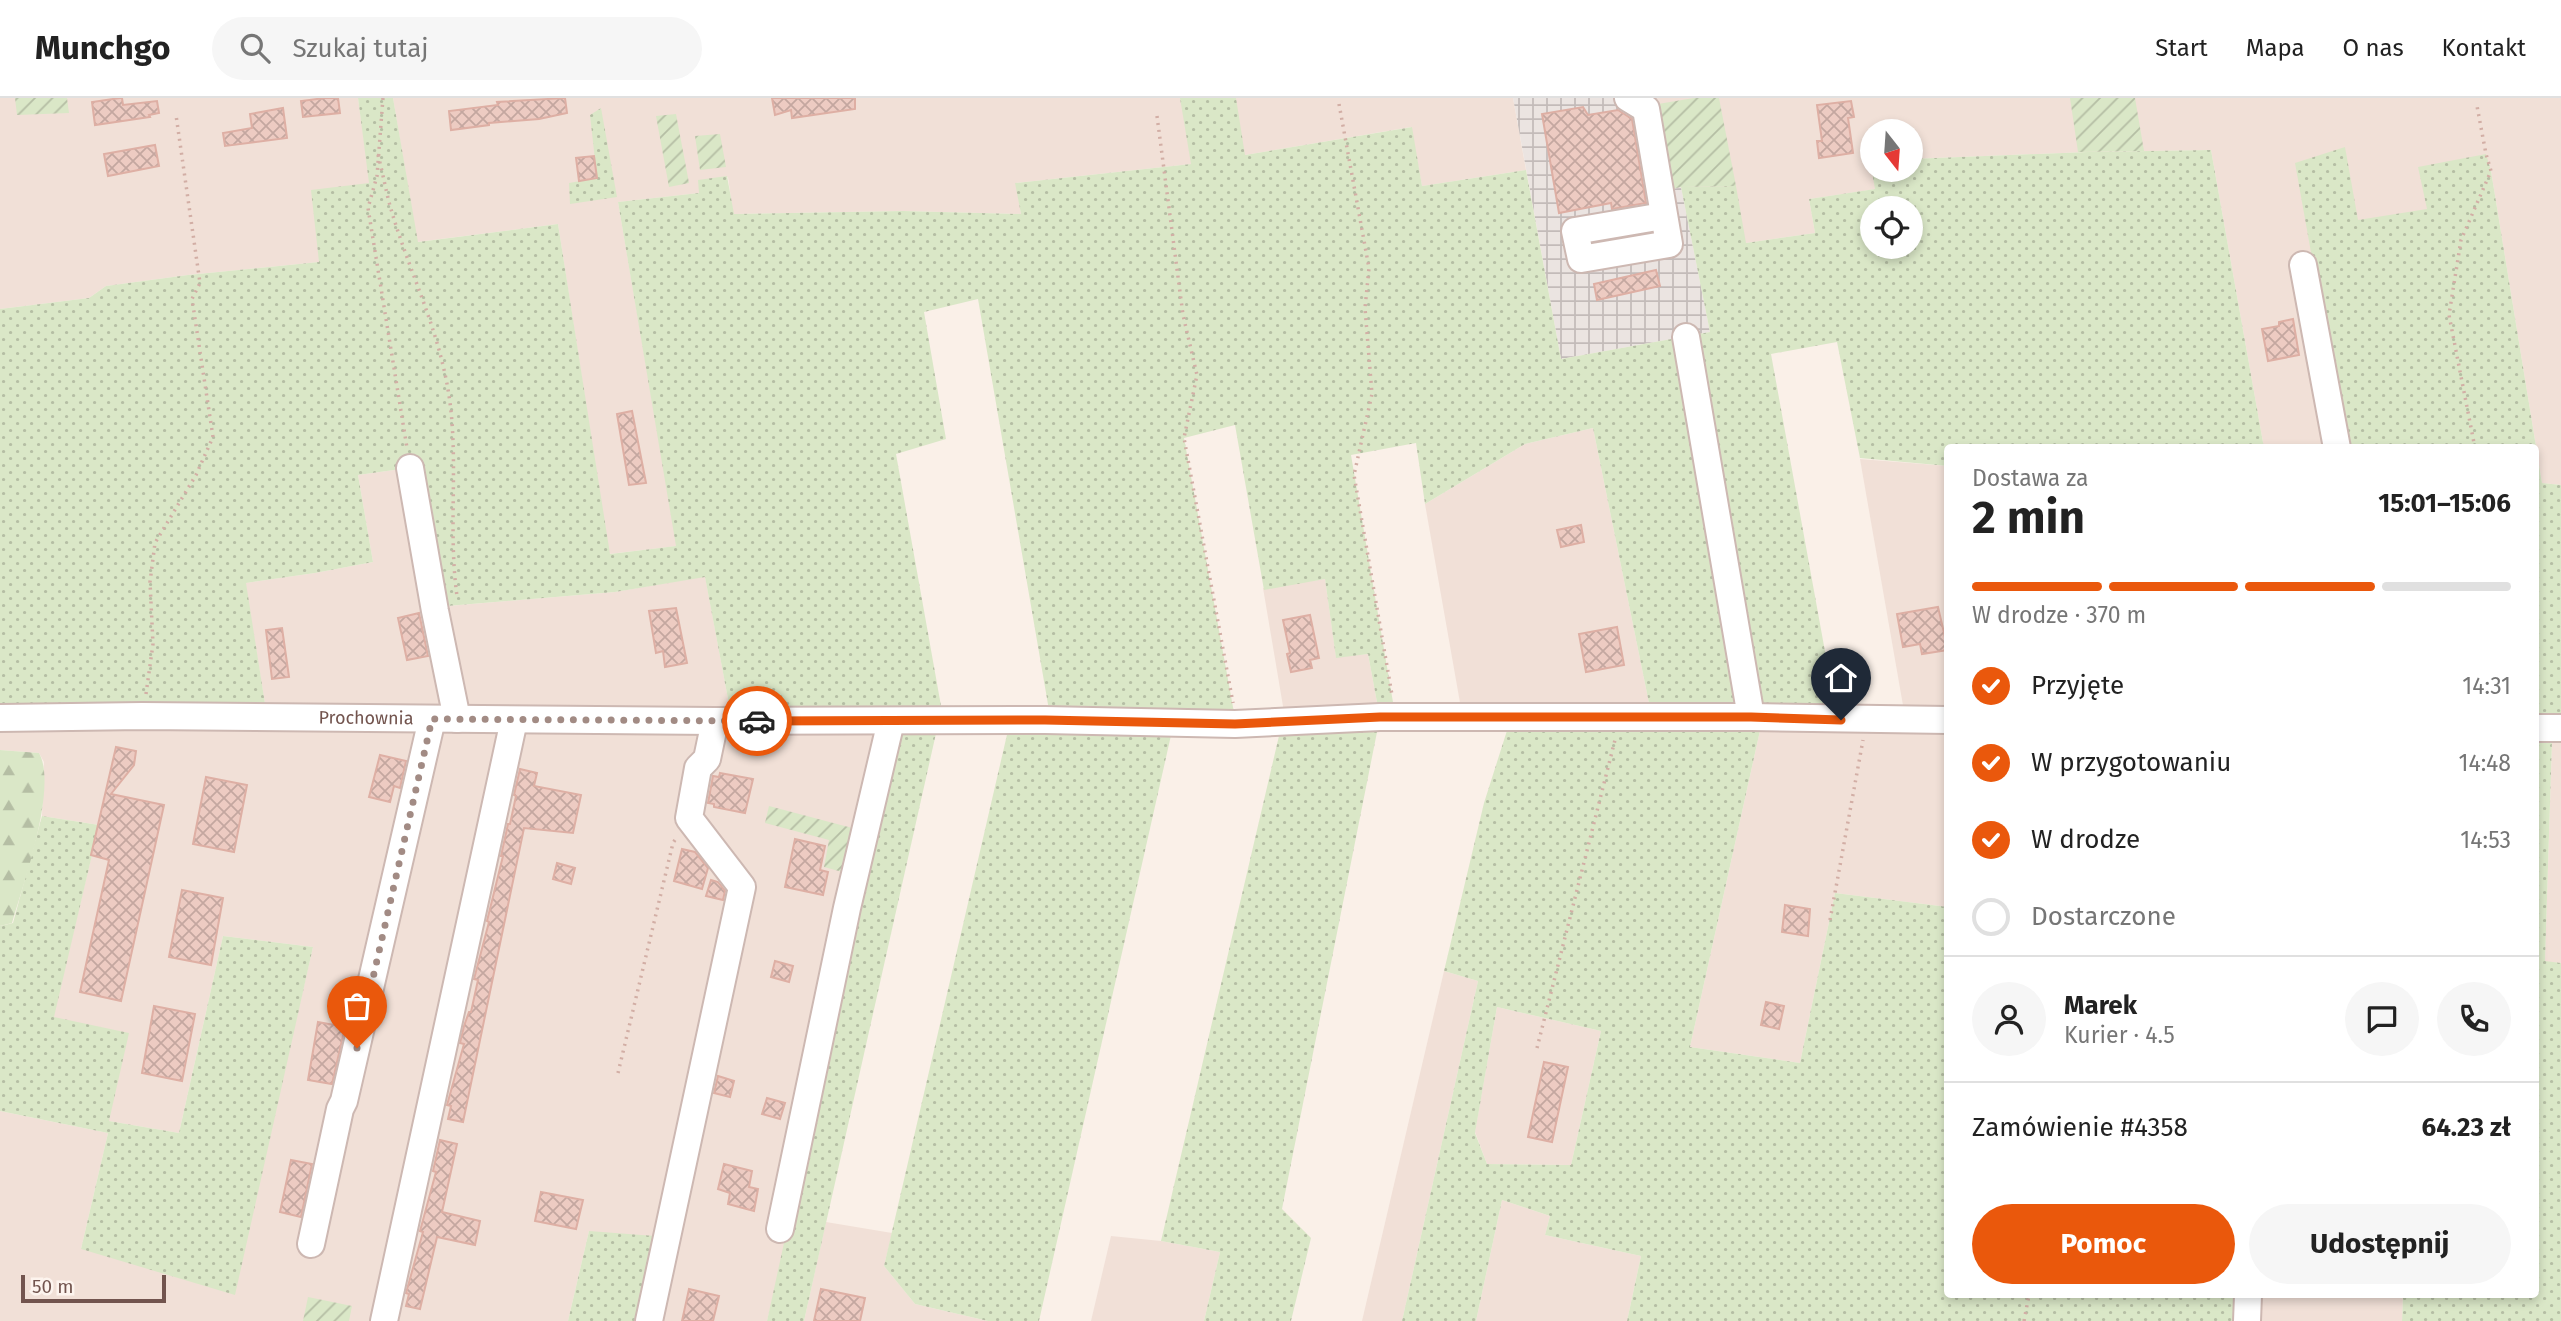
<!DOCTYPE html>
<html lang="pl">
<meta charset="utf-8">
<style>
body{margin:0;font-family:"Fira Sans",sans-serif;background:#f6f6f6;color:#222;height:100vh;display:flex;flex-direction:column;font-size:26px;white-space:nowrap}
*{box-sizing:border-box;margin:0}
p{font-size:23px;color:#767676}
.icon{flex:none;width:38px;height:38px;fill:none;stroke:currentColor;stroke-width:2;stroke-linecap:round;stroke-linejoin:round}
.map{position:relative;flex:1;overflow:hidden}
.side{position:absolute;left:1944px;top:346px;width:595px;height:854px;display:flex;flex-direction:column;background:#fff;border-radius:7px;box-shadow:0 4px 10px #0003}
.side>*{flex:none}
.needle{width:46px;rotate:163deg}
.controls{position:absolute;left:1860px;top:21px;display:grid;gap:14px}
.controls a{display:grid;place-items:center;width:63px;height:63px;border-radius:50%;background:#fff;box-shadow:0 4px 10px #0003;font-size:35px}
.scale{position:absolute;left:21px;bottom:18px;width:145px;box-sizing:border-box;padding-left:7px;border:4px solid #72544e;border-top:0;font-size:19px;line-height:24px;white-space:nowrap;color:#72544e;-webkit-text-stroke:5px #fdf4ee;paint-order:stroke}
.pin{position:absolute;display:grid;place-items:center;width:60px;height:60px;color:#fff;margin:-72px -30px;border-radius:50% 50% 50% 0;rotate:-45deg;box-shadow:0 0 7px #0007}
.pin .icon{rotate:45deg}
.courier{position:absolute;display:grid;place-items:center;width:70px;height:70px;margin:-35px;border:5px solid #ea580c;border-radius:50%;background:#fff;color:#222;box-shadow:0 2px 9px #0007}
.overview em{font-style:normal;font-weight:700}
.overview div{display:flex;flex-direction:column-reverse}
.overview{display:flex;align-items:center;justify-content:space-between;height:119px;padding:0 28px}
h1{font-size:46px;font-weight:700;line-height:52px}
.bar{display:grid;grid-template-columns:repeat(4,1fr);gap:10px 7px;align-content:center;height:84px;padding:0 28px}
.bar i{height:9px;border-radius:5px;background:#e0e0e0}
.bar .current{background:#ea580c}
.bar p{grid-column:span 4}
.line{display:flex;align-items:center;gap:18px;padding:0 28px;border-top:2px solid #e0e0e0}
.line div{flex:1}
.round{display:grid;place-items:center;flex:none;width:74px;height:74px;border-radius:37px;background:#f6f6f6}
ol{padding:0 28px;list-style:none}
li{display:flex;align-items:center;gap:21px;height:77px}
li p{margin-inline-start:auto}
li .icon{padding:7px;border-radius:50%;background:#ea580c;color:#fff;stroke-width:4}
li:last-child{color:#767676}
li i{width:38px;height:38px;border:4px solid #e0e0e0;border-radius:50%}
.primary-button{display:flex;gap:14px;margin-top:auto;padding:14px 28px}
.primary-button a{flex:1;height:80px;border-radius:42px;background:#ea580c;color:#fff;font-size:28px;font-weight:700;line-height:80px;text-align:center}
.primary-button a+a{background:#f6f6f6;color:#222}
header{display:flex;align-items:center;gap:42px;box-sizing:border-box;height:98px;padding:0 35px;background:#fff;border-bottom:2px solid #e0e0e0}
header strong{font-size:33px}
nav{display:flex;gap:38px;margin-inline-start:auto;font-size:24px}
.search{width:490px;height:63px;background:#f6f6f6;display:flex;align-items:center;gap:18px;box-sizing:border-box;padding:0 24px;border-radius:38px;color:#767676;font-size:26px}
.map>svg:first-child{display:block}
.residential{fill:#f1e0d7}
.industrial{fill:url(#industrial-grid)}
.grass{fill:url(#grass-dots);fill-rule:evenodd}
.forest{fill:url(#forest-firs)}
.garden{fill:url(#garden-furrows)}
.building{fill:url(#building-cross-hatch);stroke:#deafa4;stroke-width:2}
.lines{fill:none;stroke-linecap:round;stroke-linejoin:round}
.minor-casing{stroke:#cdb8b2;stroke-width:30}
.path{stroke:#d2aea5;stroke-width:3.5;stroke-dasharray:2 5;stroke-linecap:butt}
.minor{stroke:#fff;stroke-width:26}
.done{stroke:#a28b84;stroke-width:7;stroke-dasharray:0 12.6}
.route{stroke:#ea580c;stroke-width:9}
.labels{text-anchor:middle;stroke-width:7;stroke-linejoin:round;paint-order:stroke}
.street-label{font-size:18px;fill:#72544e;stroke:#fdf4ee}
</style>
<header>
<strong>Munchgo</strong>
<div class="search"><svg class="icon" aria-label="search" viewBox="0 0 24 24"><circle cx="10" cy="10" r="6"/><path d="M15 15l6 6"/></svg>Szukaj tutaj</div>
<nav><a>Start</a><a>Mapa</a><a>O nas</a><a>Kontakt</a></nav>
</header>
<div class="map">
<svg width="2561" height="1223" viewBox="0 0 2561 1223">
<defs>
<pattern id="industrial-grid" width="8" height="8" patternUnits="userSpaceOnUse" patternTransform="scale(1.75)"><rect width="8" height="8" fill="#ebe4e1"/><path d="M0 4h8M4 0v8" fill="none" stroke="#c3bbb9"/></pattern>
<pattern id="grass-dots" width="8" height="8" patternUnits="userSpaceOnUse" patternTransform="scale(1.75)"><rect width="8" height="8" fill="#dae7c7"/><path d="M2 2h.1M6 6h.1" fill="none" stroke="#b5bea4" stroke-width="1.8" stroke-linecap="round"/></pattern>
<pattern id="forest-firs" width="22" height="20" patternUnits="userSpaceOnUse" patternTransform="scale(1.75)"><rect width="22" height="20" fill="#dae7c7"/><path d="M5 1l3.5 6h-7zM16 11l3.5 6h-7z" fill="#b5bea4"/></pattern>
<pattern id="garden-furrows" width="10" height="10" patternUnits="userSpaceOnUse" patternTransform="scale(1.75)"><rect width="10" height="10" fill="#dae7c7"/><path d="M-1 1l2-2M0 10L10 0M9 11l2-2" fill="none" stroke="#b5bea4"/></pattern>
<pattern id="building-cross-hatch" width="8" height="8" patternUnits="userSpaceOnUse" patternTransform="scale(1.75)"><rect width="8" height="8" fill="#edcbc2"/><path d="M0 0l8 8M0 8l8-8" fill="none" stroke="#c4a7a0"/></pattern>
</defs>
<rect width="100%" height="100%" fill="#faf0e8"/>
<g class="residential">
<path d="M0,0H358L370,85L319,164L188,177L106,188L89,200L0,211Z"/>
<path d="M393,0H1513L1526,72L1422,88L1411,29L1191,66L1016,85L1021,116L903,113L733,116L728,79L699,95L618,104L677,448L609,456L558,126L417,144Z"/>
<path d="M1632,0H2561V387L2542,385L2491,73L2427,111L2346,350H2264L2211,52L2087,54L1911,61V33H1872V63L1870,64L1876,91L1809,101L1815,135L1746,145L1681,89L1668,92Z"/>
<path d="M1593,330L1650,610L1462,616L1425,406L1525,346Z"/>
<path d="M1860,361L1948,368V613H1904Z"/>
<path d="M423,368L448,508L615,494L705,478L731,617L266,612L245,485L315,475L373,464L358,377Z"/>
<path d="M1325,481L1336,559L1368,556L1379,615L1285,620L1263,490Z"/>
<path d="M1763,619L1948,622V809L1835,795L1800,965L1690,949Z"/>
<path d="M0,628L880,632L789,1133L767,1223H656L589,1133L568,1223H0V1013L108,1035L81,1151L280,991L313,849L223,838L179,1035L109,1023L53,919L99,727L42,718L44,664L39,655L0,652Z"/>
<path d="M2552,643H2561V865L2545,864Z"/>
<path d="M1444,873L1478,883L1402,1223H1362Z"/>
<path d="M1497,909L1601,933L1571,1067L1487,1066L1475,1034Z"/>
<path d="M1502,1102L1550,1118L1545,1137L1641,1158L1627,1223H1476Z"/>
<path d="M826,1124L892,1135L884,1168L915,1206L988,1223H804Z"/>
<path d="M1111,1138L1161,1143L1220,1154L1204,1223H1091Z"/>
<path d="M2258,1197H2403L2402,1223H2256Z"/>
</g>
<path class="industrial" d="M1513,0H1632L1669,92L1681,89L1710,234L1561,261Z"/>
<g class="grass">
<path d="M358,0H393L418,144L558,126L610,456L676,448L618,104L699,95L698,82L727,78L734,116L903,113L1021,116L1015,85L1191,66L1180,0H1236L1245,57L1412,29L1422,88L1526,72L1561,261L1710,234L1681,89L1736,88L1746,145L1815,135L1809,101L1875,91L1870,63H1872V72H1911V61L2087,54L2211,52L2264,350H1948V368L1860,360L1837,244L1771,256L1836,614L1650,610L1593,330L1525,346L1425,406L1416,345L1351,357L1395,616L1379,615L1368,556L1336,560L1325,481L1264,492L1235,327L1184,340L1235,620L1050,618L978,201L924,214L946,341L896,356L943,619L731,617L705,479L615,494L447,508L423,368L358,377L373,464L315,475L246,485L266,612L0,610V211L89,200L106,188L188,177L319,164L311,92L369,85ZM1872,110H1911V149H1872Z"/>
<path d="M601,10L617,99L570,106L569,85L597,80L590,17Z"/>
<path d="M2345,49L2358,122L2427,111L2418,69L2486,56L2491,73L2542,385L2561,387V619H2536V350H2346L2295,65Z"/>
<path d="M1380,619L1282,1111L1311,1140L1291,1223H1204L1220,1154L1161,1143L1282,625Z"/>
<path d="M1763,619L1690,949L1800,965L1835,795L1948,809V1197H2248L2247,1223H1627L1641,1158L1545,1137L1550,1118L1502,1102L1476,1223H1402L1478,883L1444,873L1484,705L1511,620ZM1497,909L1601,933L1571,1067L1487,1066L1475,1035Z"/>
<path d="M1174,624L1039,1223H988L915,1206L884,1168L1009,628Z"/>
<path d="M903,631H937L804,1223H767L893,645Z"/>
<path d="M2536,643H2552L2545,863L2561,865V1223H2402L2403,1197H2536Z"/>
<path d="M42,718L99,727L54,919L129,935L109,1023L179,1035L223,838L313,849L235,1197L81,1151L108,1035L0,1013V828L13,825Z"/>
<path d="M589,1133L668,1139L644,1223H568Z"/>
</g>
<path class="forest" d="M0,652L39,655C58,689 23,787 12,825L0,828Z"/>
<g class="garden">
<path d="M15,0H67L69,15L17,17Z"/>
<path d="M1694,0H1719L1736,88L1681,89L1668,92L1652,7Z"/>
<path d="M2070,0H2135L2144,53L2078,54Z"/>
<path d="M676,16L689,85L669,89L656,18Z"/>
<path d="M720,36L726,69L700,72L695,38Z"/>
<path d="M769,708L856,731L846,775L824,769L829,742L765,725Z"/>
<path d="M308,1199L352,1208L349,1223H303Z"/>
</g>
<g class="building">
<path d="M120,0H122L123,7L157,3L159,15L149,17L150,19L95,27L92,4Z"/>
<path d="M325,0H338L340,15L303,19L301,3Z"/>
<path d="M565,0L567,15L539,21L489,25V27L451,32L449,13L498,7L497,4Z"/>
<path d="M772,0H855V11L792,20L791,12L775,17Z"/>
<path d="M1851,3L1854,19L1848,20L1853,55L1819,60L1817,43H1822L1817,7Z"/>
<path d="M1583,9L1588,17L1618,12L1632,21L1646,105L1612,111L1611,105L1559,115L1542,16Z"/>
<path d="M283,10L287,40L225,48L223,35L252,30L250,16Z"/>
<path d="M155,47L159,68L108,78L104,56Z"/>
<path d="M594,58L597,80L579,83L576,60Z"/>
<path d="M1656,172L1660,188L1597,202L1594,186Z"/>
<path d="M2293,221L2299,257L2268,263L2262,231L2279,228V224Z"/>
<path d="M632,313L646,385L629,387L617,316Z"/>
<path d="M1581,427L1584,444L1561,449L1557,432Z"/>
<path d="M1938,509L1948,552L1922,556L1920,546L1903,549L1897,516Z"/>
<path d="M676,510L687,565L665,569L663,553L656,555L649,513Z"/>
<path d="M419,515L428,558L407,562L398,520Z"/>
<path d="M1310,517L1319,560L1310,562L1312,570L1291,574L1287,556L1290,555L1283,522Z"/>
<path d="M1617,529L1624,567L1586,574L1579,536Z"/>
<path d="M282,530L289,579L272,581L266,532Z"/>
<path d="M116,649L136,653L134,667L111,696L164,707L121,903L80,894L109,762L91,757Z"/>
<path d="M380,657L406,663L400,690L394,688L390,704L369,699Z"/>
<path d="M520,671L537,675L534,688L581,697L573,735L524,730L463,1024L448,1021L451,1008L447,1007L464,946L460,945L464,928L469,914H471L478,882L474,881L489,824L487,823L503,758H501L508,726H510L516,698L514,697Z"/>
<path d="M720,675L753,681L745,715L714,709V706L708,705L713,678L719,679Z"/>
<path d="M206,679L247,687L234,754L193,746Z"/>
<path d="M795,741L825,748L820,772L828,774L823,797L785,789Z"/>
<path d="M682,751L695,754L708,770L702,791L674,783Z"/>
<path d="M557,765L575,770L571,786L553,781Z"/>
<path d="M711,782L718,784L725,793L723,802L706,798Z"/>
<path d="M182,792L223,800L211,867L169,859Z"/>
<path d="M1785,807L1810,811L1808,838L1782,834Z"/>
<path d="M775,863L793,868L789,884L771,879Z"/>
<path d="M1766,904L1784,908L1779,931L1761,927Z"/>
<path d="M154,908L195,916L182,983L142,975Z"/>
<path d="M318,924L345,929L332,986L308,982Z"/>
<path d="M1544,964L1568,969L1552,1044L1528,1039Z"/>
<path d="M718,978L734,983L730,999L714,995Z"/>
<path d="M767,1000L785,1005L780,1021L762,1016Z"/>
<path d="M440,1042L457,1046L442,1114L480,1123L475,1147L437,1139L420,1211L406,1208L409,1196L406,1195L423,1134L420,1133L436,1074L433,1073Z"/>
<path d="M291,1062L312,1066L301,1119L280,1114Z"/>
<path d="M724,1066L752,1073L749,1089L758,1091L754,1113L728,1106L730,1095L718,1091Z"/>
<path d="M541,1094L583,1102L576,1131L535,1123Z"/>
<path d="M689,1191L719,1198L713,1223H682Z"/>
<path d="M821,1191L865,1200L860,1223H814Z"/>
</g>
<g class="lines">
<defs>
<g id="minor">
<path d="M1628,0L1646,11L1669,146L1581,161L1575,133L1663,118"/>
<path d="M2303,167L2337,350"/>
<path d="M1686,239L1751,619"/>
<path d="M410,370L435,513L457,621"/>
<path id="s1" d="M0,620L142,618L715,623L1045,622L1235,626L1380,619H1751L1948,622"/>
<path d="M2536,630H2561"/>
<path d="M780,1131L847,810L891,623"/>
<path d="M311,1146L340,1011L344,1003L432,621"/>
<path d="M384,1223L514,622"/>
<path d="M649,1223L742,789L689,720L698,670L707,661L715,623"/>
<path d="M2247,1223L2248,1197"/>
</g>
</defs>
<use href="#minor" class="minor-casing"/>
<g class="path">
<path d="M383,0L377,78L368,110L407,350"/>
<path d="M1339,6L1369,170L1365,210L1372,296L1354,377L1392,597"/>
<path d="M1157,18L1183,217L1197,277L1184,340L1233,605"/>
<path d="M378,57C382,72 385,88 389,104C405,163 434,220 446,281C461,352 447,426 457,498"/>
<path d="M2475,350L2449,217L2461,142L2491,73L2486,56L2477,8"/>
<path d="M146,596L153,546L150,484L155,445L196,377L213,339L192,201L200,185L176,17"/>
<path d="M1830,822L1863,642"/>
<path d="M1537,950L1615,642"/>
<path d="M618,975L673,745L677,739"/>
<path d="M2024,1223L2029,1197"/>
</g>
<use href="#minor" class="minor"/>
</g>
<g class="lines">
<path class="done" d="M357,950L432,621L757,623"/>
<path class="route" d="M757,623L1045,622L1235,626L1380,619H1751L1841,622"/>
</g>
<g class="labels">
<g class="street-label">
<text dy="6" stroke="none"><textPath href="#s1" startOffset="366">Prochownia</textPath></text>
</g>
</g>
</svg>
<div class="controls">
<a><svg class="needle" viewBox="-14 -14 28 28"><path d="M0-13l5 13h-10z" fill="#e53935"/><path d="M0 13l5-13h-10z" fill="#767676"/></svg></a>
<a><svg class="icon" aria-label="locate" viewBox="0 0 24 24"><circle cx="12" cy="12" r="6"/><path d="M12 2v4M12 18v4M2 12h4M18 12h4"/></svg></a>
</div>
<div class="scale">50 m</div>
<div class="pin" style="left:357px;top:950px;background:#ea580c"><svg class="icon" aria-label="bag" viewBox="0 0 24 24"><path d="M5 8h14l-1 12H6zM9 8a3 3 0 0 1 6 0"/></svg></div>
<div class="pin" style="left:1841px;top:622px;background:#1f2937"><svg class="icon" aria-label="home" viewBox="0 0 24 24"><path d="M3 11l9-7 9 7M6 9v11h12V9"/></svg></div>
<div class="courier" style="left:757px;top:623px"><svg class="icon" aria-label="car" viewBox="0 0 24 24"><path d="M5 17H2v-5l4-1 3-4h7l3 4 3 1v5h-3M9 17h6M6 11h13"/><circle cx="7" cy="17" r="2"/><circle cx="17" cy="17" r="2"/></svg></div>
<section class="side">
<div class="overview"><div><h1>2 min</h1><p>Dostawa za</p></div><em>15:01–15:06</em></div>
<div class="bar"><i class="current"></i><i class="current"></i><i class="current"></i><i></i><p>W drodze · 370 m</p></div>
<ol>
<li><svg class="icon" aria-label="check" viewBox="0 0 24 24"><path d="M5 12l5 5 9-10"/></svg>Przyjęte<p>14:31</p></li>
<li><svg class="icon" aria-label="check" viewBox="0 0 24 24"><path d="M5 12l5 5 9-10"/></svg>W przygotowaniu<p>14:48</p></li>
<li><svg class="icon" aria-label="check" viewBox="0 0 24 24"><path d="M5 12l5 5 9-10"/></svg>W drodze<p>14:53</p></li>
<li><i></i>Dostarczone</li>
</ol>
<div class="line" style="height:126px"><a class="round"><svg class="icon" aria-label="person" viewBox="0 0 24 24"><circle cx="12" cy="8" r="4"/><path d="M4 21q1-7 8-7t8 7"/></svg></a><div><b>Marek</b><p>Kurier · 4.5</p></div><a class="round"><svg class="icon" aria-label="chat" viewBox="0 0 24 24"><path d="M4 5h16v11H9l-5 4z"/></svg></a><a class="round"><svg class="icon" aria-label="phone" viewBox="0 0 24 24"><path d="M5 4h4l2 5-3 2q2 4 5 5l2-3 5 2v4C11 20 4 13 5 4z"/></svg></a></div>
<div class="line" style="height:91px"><div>Zamówienie #4358</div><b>64.23 zł</b></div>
<div class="primary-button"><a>Pomoc</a><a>Udostępnij</a></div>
</section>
</div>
